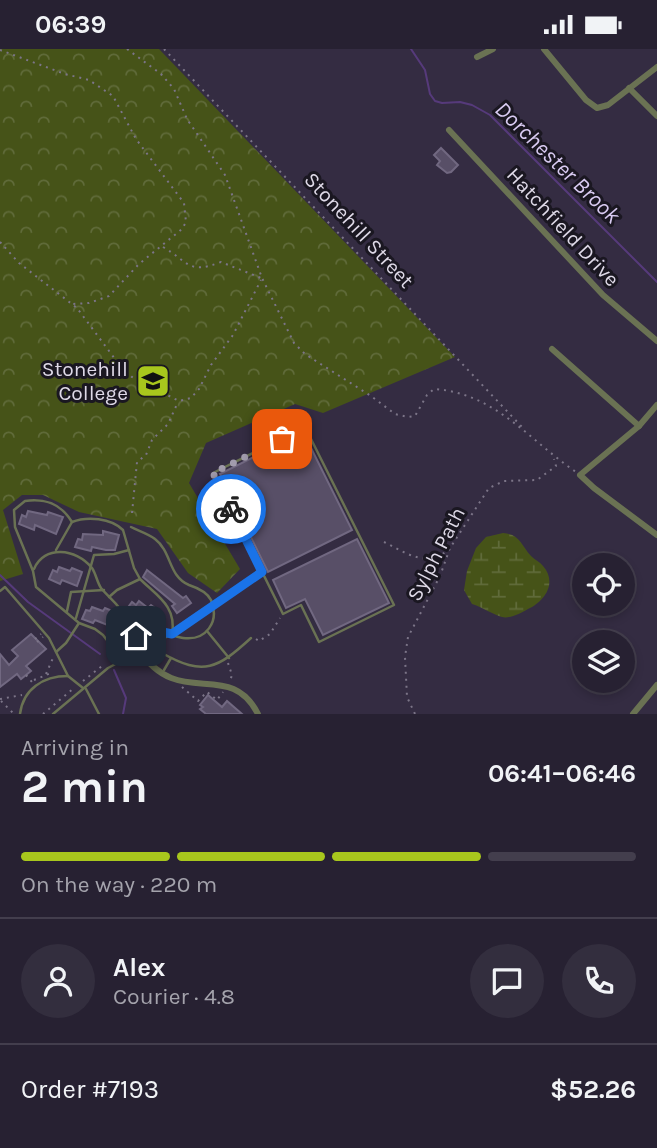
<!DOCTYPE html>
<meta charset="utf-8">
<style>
body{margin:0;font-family:Karla,sans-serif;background:#332e3e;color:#f1f3f6;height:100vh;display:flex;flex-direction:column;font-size:26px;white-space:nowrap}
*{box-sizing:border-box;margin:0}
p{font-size:23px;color:#a4a3ac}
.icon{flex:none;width:38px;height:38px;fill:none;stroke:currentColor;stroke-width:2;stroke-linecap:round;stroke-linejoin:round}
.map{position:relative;height:665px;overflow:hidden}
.details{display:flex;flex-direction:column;background:#272132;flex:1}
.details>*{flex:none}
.fabs{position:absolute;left:572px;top:504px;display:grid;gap:14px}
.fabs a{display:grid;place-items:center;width:63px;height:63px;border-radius:50%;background:#272132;box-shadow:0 4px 10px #0003,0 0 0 2px #433e4d;font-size:35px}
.pin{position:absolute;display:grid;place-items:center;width:60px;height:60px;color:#fff;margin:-30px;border-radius:14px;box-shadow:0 4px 10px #0006}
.courier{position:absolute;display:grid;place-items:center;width:70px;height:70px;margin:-35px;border:5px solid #1a73e8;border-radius:50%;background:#fff;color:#222;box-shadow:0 2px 9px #0007}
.summary em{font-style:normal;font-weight:700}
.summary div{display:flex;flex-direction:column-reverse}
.summary{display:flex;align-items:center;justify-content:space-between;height:119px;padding:0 21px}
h1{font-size:46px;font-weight:700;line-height:52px}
.bar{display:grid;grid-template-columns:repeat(4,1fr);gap:10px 7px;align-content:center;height:84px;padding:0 21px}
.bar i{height:9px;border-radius:5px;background:#433e4d}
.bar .on{background:#a8c71d}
.bar p{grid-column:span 4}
.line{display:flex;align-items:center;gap:18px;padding:0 21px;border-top:2px solid #433e4d}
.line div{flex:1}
.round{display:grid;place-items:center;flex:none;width:74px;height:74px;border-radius:37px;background:#332e3e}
.status{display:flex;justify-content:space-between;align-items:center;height:49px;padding:0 35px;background:#272132;direction:ltr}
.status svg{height:19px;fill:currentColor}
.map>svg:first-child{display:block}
.forest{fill:url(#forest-crowns)}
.wetland{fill:url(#wetland-marsh)}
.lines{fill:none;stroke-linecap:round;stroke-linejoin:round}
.stream{stroke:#563a7b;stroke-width:2}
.building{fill:#584f67;stroke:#716881;stroke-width:2}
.path{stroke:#7c7588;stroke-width:2;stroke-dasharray:2 5;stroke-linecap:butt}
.lane{stroke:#6a7253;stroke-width:2.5}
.street{stroke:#6a7253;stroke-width:6}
.done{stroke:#a29cad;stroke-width:7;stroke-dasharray:0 12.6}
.route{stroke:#1a73e8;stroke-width:9}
.labels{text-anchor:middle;stroke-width:6;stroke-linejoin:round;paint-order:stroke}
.street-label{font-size:21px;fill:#ded9e7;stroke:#1a1721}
.poi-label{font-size:21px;fill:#ded9e7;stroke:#1a1721;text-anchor:end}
.water-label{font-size:23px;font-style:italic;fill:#d8caf1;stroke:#1a1721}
</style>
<div class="status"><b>06:39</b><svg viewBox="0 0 49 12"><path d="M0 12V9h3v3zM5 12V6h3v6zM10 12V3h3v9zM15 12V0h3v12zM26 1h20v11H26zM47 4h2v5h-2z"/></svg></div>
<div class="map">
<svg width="657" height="665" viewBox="0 0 657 665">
<defs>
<pattern id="forest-crowns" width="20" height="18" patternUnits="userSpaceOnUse" patternTransform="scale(1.75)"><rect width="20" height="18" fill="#465318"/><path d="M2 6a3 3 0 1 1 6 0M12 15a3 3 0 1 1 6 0" fill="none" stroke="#606b3a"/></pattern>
<pattern id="wetland-marsh" width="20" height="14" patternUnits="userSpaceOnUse" patternTransform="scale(1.75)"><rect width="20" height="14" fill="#465318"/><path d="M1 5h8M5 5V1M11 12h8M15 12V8" fill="none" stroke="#606b3a"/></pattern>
</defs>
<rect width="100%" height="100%" fill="#342c42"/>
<path class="forest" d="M0,0H159L455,308L323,364L295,355L206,394L189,434L240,520L217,544L188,524L157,480L79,463L43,446H22L3,461L23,525L0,532Z"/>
<path class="wetland" d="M503,484C520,485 521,496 531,507C535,511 540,513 543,517C558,534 544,553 528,560C521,564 510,570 502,568C494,566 482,558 472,555L464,541L467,522L476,499L486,488Z"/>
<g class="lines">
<g class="stream">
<path d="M411,0L425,21L430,45L435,52L442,54L460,53L472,56L490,66L657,233"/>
<path d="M0,526L28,553L100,605"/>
<path d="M114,621L126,649L123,665"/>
</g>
</g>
<g class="building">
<path d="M441,99L458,116L451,123L447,124L437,116L440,112L434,106Z"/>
<path d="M303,383L352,481L268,523L220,425Z"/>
<path d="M28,462L47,466L48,463L63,468L56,485L35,476L34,481L19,475L22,466L26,468Z"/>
<path d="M103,482L119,486L115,501H106L92,498L91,502L75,498L78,490L82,491L83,485L103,486Z"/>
<path d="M357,490L389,554L323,586L305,550L286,559L273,531Z"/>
<path d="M59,518L70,522L72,519L82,523L77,537L62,531L60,535L49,530L53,521L57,523Z"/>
<path d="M147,521L183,549L186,547L191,554L177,564L172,557L175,555L143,528Z"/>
<path d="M139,552L148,559L151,556L160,563L151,575L138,566L136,568L126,561L132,553L136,556Z"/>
<path d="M92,558L103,562L105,559L115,563L110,577L95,571L93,574L82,570L86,561L90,562Z"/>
<path d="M31,585L46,600L26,617L31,622L21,630L17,625L0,638V605L9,616L18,607L12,601Z"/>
<path d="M208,646L222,658L227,652L242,665H206L200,660L203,658L200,656Z"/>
</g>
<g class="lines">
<g class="path">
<path d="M127,0L161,25L174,40L187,70L225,126L262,229L294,294L305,305L371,347L395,365L408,368L415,367L427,346L434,340C495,344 529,391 576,423"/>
<path d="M164,0L522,378"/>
<path d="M0,1L65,25L89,31L113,47L136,90L184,154L186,173L182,180L139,215L109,247L89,254L73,255"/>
<path d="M0,193L19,214L77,259L115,310L132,328L179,352L191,349L199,340L211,316L233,286L261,231"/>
<path d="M163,198C189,213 188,226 221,213L261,229"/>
<path d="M132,464L137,413L146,406L152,391L168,375L178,353"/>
<path d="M384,493C406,504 428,520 449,500"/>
<path d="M35,590L41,585"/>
<path d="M256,590L259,592L270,585L280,569"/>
<path d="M37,593L43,588"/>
<path d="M228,614L232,626L230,632"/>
<path d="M46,625L53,609"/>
<path d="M26,626L32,633"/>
<path d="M34,631L51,624"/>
<path d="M83,632L102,617"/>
<path d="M182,638L198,652L207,643L217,651L223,643"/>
<path d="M0,650L22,646"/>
<path d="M1,652L14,665"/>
<path d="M43,665L74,639"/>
<path d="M415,665L407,648L405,608L408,588L440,527L450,499L489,439L504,432L537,431L556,417L554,410"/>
</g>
<g class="lane">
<path d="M305,378L394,556L319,593L301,556L283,565L213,424Z"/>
<path d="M72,473C61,455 46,449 25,452L14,461L15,478L33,522L36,538L79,574L95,580L103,586L116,603C125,596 136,585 147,581C158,578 172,588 183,589C206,592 220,573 211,551C207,543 198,539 189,536C168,527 172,503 155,490C149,485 139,482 131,478"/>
<path d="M56,501L72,473C87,467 111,469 123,481L134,519L140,530"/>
<path d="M34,520C44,496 76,499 92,519C96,525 97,533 101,539C109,549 120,556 125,568L124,576L112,598"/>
<path d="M0,542L5,538L49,589L68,627L83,639"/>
<path d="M109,548L117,541L140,530C157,547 177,557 172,585"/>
<path d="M67,562L71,543L104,541"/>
<path d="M76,569L94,506L114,505L129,501"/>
<path d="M207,582L229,609"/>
<path d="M56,603L66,594L79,574"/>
<path d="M162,604C204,628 218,619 251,589"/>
<path d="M164,621L171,609"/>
<path d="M86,640L99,665"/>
<path d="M20,665C23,640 43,627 68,627"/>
<path d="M53,665L108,619L172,585L261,523"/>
</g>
<g class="street">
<path d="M544,0L586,51L597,59L608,56L657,18"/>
<path d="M477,8L493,0"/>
<path d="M629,39L657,67"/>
<path d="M449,81L603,246L657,292"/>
<path d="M552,300L639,377"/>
<path d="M657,356L639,377L580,426L594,439L657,486"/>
<path d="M140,602C179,661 230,609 258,665"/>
<path d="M116,603L121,611"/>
<path d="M633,665L657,636"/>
</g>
</g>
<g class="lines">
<path class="done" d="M231,460L213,424L282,390"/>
<path class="route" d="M136,587L149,580L172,585L262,523L231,460"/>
</g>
<defs>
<symbol id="university-square" viewBox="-11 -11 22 22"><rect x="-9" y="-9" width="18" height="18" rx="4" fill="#a8c71d" stroke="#1a1721"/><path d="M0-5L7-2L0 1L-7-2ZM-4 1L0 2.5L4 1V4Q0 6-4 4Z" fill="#111"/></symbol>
</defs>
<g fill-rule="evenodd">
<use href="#university-square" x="134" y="313" width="38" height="38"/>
</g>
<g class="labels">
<g class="street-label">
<text transform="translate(563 178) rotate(47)" y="7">Hatchfield Drive</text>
<text transform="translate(359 181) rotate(47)" y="7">Stonehill Street</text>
<text transform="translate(436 505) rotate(-63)" y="7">Sylph Path</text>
</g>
<g class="poi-label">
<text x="128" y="327">Stonehill<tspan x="128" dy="24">College</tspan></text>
</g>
<g class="water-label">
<text transform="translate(558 113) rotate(44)" y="8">Dorchester Brook</text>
</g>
</g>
</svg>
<div class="fabs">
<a><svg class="icon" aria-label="locate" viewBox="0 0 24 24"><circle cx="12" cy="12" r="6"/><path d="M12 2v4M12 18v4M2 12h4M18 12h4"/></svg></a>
<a><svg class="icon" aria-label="layers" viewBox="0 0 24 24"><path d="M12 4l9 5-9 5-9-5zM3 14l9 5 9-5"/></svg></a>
</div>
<div class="pin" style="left:282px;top:390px;background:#ea580c"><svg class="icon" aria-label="bag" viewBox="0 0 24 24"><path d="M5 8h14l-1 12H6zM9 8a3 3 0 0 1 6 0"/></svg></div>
<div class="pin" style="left:136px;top:587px;background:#1f2937"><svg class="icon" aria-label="home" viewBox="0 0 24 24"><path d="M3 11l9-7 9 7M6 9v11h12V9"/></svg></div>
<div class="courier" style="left:231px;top:460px"><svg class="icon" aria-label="bike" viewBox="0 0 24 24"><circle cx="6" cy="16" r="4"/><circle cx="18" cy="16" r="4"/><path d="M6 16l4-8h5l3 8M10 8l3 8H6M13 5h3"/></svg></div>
</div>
<section class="details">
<div class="summary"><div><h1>2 min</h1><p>Arriving in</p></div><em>06:41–06:46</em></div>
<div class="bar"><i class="on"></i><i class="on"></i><i class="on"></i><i></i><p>On the way · 220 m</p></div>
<div class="line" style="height:126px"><a class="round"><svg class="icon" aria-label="person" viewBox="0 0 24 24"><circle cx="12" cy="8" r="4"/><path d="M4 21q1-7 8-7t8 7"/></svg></a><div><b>Alex</b><p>Courier · 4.8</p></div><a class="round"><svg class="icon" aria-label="chat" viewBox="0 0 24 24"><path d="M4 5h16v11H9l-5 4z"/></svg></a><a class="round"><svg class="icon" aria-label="phone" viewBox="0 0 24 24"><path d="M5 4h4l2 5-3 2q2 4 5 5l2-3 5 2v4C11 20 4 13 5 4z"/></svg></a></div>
<div class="line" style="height:91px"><div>Order #7193</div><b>$52.26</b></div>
</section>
